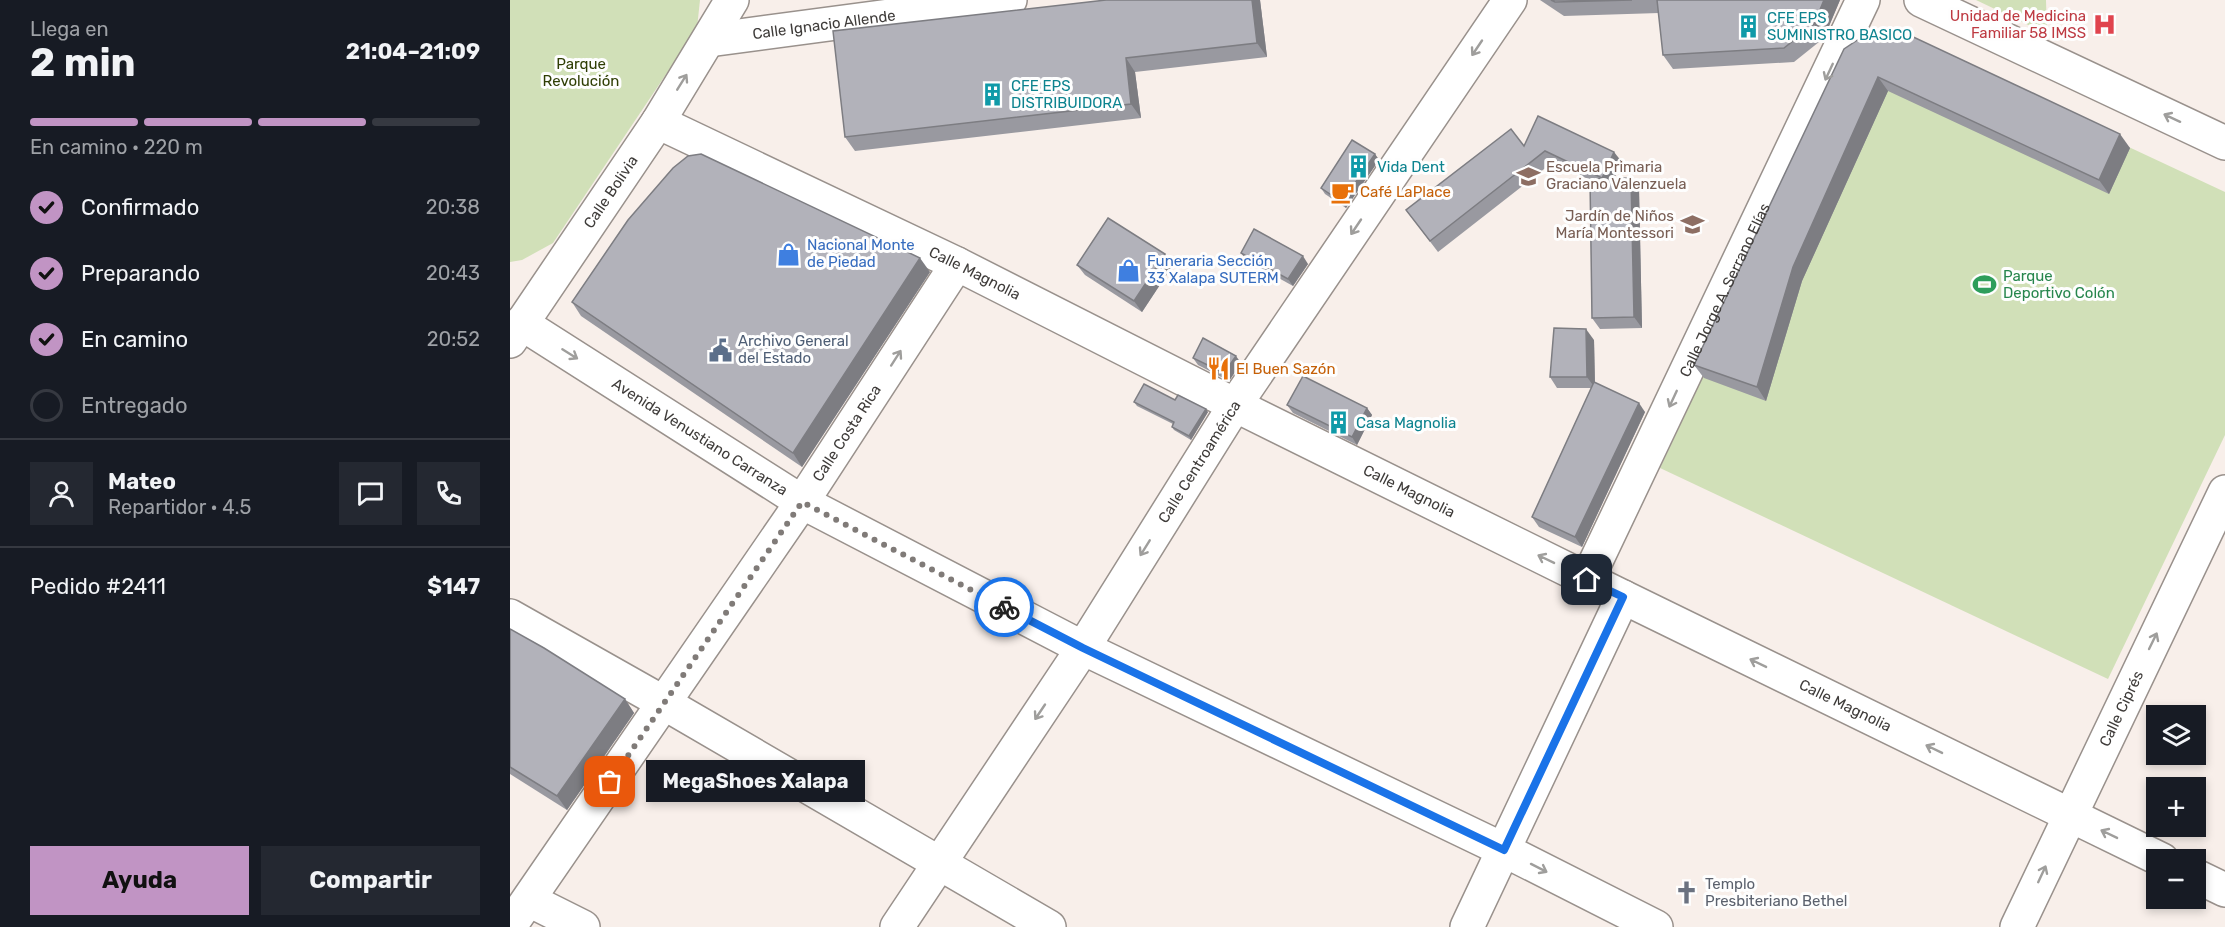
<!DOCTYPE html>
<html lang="es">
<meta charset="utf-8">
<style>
body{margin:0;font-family:Rubik,sans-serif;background:#242831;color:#f1f3f6;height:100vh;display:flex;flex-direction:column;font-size:22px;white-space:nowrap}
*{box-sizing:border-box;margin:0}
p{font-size:20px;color:#9ea1a6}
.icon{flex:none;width:33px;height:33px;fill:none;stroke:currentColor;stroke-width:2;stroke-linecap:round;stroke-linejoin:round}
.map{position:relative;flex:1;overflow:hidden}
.details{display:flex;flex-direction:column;background:#171b24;width:510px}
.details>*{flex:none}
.fabs{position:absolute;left:1636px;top:705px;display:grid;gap:12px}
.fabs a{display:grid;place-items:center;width:60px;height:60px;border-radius:0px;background:#171b24;box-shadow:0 3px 9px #0003;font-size:30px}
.pin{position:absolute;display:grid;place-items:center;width:51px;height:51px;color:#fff;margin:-26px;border-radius:12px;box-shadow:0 3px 9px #0006}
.courier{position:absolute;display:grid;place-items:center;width:60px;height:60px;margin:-30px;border:4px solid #1a73e8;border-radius:50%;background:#fff;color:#222;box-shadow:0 2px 8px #0007}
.bubble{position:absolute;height:42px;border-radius:0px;background:#171b24;box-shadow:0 3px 9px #0003;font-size:20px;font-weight:700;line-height:42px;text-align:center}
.head em{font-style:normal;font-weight:700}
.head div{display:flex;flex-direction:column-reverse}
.head{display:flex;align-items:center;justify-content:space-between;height:102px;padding:0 30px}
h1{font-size:39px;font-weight:700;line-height:45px}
.bar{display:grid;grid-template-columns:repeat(4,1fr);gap:9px 6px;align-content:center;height:72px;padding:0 30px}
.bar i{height:8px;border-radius:4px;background:#363941}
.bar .on{background:#c194c4}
.bar p{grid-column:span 4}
.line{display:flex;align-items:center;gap:15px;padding:0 30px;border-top:2px solid #363941}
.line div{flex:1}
.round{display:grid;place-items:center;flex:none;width:63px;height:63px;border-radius:0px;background:#242831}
ol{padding:0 30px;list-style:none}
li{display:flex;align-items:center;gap:18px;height:66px}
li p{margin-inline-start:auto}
li .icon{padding:6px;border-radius:50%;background:#c194c4;color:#111;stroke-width:4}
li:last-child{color:#9ea1a6}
li i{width:33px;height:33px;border:3px solid #363941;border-radius:50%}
.button{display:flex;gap:12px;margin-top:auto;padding:12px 30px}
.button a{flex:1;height:69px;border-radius:0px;background:#c194c4;color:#111;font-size:24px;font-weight:700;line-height:69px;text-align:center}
.button a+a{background:#242831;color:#f1f3f6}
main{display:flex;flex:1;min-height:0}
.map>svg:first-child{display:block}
.park{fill:#d1e0b8}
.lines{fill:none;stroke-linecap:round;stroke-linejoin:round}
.minor-casing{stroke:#99918c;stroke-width:36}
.major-casing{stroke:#99918c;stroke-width:36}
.minor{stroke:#fff;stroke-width:33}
.major{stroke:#fff;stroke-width:33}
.wall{fill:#9999a0}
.shaded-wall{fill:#7d7d82}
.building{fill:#b2b2ba;stroke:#7d7d82;stroke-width:1.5}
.oneway{stroke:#9f9e9c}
.done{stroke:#807b78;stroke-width:6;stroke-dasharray:0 10.8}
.route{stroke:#1a73e8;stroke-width:8}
.labels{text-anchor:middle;stroke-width:6;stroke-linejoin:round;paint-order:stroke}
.health-label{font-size:15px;fill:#be3a42;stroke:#fefefe;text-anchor:end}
.culture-label{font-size:15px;fill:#0d838f;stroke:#fefefe;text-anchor:start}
.street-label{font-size:15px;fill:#3f3c3a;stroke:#fefefe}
.park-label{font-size:15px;fill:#2f3e04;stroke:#fefefe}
.education-label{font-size:15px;fill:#785e54;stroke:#fefefe;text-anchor:start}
.food-label{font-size:15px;fill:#c56008;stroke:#fefefe;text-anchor:start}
.shop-label{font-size:15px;fill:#366cbe;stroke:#fefefe;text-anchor:start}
.leisure-label{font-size:15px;fill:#27864d;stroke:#fefefe;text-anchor:start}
.service-label{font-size:15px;fill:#4e5e75;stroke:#fefefe;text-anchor:start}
.worship-label{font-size:15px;fill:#5b616d;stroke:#fefefe;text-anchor:start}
</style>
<main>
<section class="details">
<div class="head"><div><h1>2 min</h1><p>Llega en</p></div><em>21:04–21:09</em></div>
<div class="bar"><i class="on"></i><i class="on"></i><i class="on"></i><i></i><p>En camino · 220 m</p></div>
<ol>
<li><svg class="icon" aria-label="check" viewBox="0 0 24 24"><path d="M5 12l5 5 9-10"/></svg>Confirmado<p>20:38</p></li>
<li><svg class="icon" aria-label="check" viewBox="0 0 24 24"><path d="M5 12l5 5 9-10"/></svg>Preparando<p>20:43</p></li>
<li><svg class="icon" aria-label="check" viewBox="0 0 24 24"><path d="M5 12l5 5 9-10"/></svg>En camino<p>20:52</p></li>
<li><i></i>Entregado</li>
</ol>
<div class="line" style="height:108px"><a class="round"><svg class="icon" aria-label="person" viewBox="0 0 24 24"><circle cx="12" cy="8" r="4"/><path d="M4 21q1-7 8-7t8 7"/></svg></a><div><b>Mateo</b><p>Repartidor · 4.5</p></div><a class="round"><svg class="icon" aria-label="chat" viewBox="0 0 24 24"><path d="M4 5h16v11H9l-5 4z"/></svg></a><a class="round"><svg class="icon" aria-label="phone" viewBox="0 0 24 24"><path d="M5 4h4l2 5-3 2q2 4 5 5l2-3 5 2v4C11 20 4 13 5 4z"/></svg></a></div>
<div class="line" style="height:78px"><div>Pedido #2411</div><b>$147</b></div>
<div class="button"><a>Ayuda</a><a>Compartir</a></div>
</section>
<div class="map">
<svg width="1715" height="927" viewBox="0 0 1715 927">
<rect width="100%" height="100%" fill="#f8efea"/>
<g class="park">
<path d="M0,0H190L187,28L43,243L12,260L0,262Z"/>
<path d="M1466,0H1536L1537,34Z"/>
<path d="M1407,48L1715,192V435L1598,679L1150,468L1339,66Z"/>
</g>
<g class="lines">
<defs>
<g id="minor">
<path d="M1411,0L1715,143"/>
<path id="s1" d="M199,40L500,0"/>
<path id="s2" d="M148,122L447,264L725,405L1113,597L1652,860"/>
<path id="s3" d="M11,323L292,502L573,648L994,850L1146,927"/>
<path id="s4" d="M1077,580L1353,0"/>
<path d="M0,616L154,703L539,927"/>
<path d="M1686,876L1715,890"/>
<path d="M19,900L73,927"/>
<path id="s5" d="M0,926L292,502L447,264"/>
<path id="s6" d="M387,927L573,648L725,405L1000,0"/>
<path d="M957,927L1113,597"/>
<path id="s7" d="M1507,927L1715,492"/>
</g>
<g id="major">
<path id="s8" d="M0,341L148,122L222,0"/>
</g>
</defs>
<use href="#minor" class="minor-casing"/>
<use href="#major" class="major-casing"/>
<use href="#minor" class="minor"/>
<use href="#major" class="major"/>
</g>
<g class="wall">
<path d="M596,0H750L757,57L625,72L631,118L345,151L335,137Z"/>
<path d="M1030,0H1330L1314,38L1284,62L1163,69L1153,55L1149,13L1054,16Z"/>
<path d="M1397,34L1620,148L1599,194L1378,91L1292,281L1256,401L1194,378L1184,365Z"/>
<path d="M1014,146L1112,162L1104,178H1121L1129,189L1132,328L1090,329L1082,318L1080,180L1043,162L928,252L896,210Z"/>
<path d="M865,154L869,160L836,208L815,194L811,188Z"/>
<path d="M731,253L798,264L783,286L736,260Z"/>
<path d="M567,265H663L632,312L575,275Z"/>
<path d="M420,272L292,467L71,316L62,302Z"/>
<path d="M1084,340L1085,383L1135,412L1072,547L1029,527L1022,517L1082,388H1047L1040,377Z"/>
<path d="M683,358L731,363L719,381L688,365Z"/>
<path d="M624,402L698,412L681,440L664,430L662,427L663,424L627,406Z"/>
<path d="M777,405L857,408L862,415L847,445L783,413Z"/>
<path d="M0,629L115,699L124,713L57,810L0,774Z"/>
</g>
<g class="shaded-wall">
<path d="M742,0H750L757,57L747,43Z"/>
<path d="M1314,0H1330L1314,38L1304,24Z"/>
<path d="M616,58L625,72L631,118L621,104Z"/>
<path d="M1368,77L1378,91L1292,281L1256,401L1247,387L1283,267Z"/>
<path d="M1610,134L1620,148L1599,194L1589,180Z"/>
<path d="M1104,152L1112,162L1099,189L1092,178Z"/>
<path d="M865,154L869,160L836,208L832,202Z"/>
<path d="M1121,178L1129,189L1132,328L1124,317Z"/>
<path d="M655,254L663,265L632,312L624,301Z"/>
<path d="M793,256L798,264L783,286L778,279Z"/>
<path d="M410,258L420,272L292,467L283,453Z"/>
<path d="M1076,329L1084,340L1085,388L1077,377Z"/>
<path d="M726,356L731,363L719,381L714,373Z"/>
<path d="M1129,403L1135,412L1072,547L1065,537Z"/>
<path d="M857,408L862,415L847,445L842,437Z"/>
<path d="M696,409L698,412L681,440L679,436Z"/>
<path d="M115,699L124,713L57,810L47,796Z"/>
</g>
<g class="building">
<path d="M596,0H742L747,43L616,58L621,104L335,137L323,31Z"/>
<path d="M1041,0H1122L1045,2Z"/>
<path d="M1147,0H1314L1304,24L1274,48L1153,55Z"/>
<path d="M1358,33L1397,34L1610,134L1589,180L1368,77L1283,267L1247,387L1184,365L1334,49Z"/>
<path d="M1028,116L1104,152L1092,178L1035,151L920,241L896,210L1001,129L1014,146Z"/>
<path d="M842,140L865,154L832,202L811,188Z"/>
<path d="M191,154L410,258L283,453L62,302L118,220L163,168L178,156Z"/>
<path d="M1121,178L1124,317L1082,318L1080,179Z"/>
<path d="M598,218L655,254L624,301L567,265Z"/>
<path d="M744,229L793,256L778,279L731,253Z"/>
<path d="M1044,328L1076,329L1077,377H1040Z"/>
<path d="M693,338L726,356L714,373L683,358Z"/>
<path d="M793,376L857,408L842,437L777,405Z"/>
<path d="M1084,382L1129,403L1065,537L1022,517Z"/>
<path d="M634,384L665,400L668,395L696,409L679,436L662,427L664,422L624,402Z"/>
<path d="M0,629L34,648L115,699L47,796L0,767Z"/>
</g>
<defs><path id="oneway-shaft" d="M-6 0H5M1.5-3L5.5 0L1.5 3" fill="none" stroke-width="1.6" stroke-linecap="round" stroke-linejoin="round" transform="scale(1.5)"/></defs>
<g class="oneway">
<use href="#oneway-shaft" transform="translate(967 48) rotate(124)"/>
<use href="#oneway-shaft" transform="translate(1319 72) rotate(115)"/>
<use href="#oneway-shaft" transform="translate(172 82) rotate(-58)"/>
<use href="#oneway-shaft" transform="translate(1662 118) rotate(-155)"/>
<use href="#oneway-shaft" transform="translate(846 227) rotate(124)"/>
<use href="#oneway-shaft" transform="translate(60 354) rotate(32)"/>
<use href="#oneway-shaft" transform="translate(386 358) rotate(-57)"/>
<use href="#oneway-shaft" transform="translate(1163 399) rotate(115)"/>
<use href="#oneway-shaft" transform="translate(635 548) rotate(122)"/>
<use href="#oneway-shaft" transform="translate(1036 559) rotate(-154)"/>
<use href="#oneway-shaft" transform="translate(1643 641) rotate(-64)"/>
<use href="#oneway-shaft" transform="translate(1248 663) rotate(-154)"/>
<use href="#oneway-shaft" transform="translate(530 712) rotate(124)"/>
<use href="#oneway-shaft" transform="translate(1424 749) rotate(-154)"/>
<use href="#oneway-shaft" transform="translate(1599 834) rotate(-154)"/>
<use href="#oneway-shaft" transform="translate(1029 868) rotate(27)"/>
<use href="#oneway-shaft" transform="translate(1532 874) rotate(-65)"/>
</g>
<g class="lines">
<path class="done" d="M100,782L292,502L494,607"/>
<path class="route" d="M494,607L573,648L994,850L1113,597L1077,580"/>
</g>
<defs>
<symbol id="hospital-bare" viewBox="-9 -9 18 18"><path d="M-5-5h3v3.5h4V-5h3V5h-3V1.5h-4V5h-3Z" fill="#e0444e" stroke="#fefefe" stroke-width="2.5" paint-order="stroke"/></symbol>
<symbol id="building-bare" viewBox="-9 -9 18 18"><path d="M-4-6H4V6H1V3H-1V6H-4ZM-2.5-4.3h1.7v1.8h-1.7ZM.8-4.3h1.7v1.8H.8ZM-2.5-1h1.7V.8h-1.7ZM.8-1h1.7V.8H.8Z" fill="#0f9aa8" stroke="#fefefe" stroke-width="2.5" paint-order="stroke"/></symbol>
<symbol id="school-bare" viewBox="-9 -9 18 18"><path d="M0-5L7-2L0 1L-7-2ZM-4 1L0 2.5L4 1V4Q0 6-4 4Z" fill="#8d6e63" stroke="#fefefe" stroke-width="2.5" paint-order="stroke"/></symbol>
<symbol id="cafe-bare" viewBox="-9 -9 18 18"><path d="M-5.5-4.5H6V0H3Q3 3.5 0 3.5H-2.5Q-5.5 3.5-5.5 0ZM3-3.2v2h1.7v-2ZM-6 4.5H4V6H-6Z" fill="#e8710a" stroke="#fefefe" stroke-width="2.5" paint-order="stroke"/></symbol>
<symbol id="shop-bare" viewBox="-9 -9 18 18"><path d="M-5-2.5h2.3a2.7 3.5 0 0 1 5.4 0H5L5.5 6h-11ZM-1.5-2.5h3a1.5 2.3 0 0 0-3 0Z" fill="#3f7fe0" stroke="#fefefe" stroke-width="2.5" paint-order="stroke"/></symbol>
<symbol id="stadium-bare" viewBox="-9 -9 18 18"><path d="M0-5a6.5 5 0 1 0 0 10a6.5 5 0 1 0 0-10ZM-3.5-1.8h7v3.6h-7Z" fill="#2e9e5b" stroke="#fefefe" stroke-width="2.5" paint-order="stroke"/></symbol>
<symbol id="civic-bare" viewBox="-9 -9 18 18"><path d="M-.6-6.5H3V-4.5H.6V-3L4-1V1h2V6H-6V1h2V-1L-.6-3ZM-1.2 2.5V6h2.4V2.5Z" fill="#5c6f8a" stroke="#fefefe" stroke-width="2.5" paint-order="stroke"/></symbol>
<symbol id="restaurant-bare" viewBox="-9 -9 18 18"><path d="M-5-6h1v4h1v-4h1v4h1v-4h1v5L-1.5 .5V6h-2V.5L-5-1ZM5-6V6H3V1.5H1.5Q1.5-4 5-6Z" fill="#e8710a" stroke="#fefefe" stroke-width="2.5" paint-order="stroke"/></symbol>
<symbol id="church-bare" viewBox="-9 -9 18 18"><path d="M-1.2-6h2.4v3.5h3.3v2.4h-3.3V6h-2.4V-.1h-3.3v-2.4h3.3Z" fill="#6b7280" stroke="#fefefe" stroke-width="2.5" paint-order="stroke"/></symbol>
</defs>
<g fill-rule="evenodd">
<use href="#hospital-bare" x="1578" y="8" width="33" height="33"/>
<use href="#building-bare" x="1222" y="10" width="33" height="33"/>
<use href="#building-bare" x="466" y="78" width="33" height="33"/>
<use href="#building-bare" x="832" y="150" width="33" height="33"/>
<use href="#school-bare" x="1002" y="160" width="33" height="33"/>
<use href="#cafe-bare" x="816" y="176" width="33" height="33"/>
<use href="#school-bare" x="1166" y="208" width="33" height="33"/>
<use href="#shop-bare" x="262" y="238" width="33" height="33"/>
<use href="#shop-bare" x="602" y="254" width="33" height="33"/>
<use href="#stadium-bare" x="1458" y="268" width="33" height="33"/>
<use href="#civic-bare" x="194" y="334" width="33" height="33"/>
<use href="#restaurant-bare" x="692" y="352" width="33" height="33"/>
<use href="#building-bare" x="812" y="406" width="33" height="33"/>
<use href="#church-bare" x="1160" y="876" width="33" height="33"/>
</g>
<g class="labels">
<g class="health-label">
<text x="1576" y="21">Unidad de Medicina<tspan x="1576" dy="17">Familiar 58 IMSS</tspan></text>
</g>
<g class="culture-label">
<text x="1257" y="23">CFE EPS<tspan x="1257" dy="17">SUMINISTRO BASICO</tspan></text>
<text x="501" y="91">CFE EPS<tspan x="501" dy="17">DISTRIBUIDORA</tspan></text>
<text x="867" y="172">Vida Dent</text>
<text x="846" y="428">Casa Magnolia</text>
</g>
<g class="street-label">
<text dy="5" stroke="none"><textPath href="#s1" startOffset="116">Calle Ignacio Allende</textPath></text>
<text dy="5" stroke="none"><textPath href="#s8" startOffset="180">Calle Bolivia</textPath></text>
<text dy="5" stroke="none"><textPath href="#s2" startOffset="351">Calle Magnolia</textPath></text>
<text dy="5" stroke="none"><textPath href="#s4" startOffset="321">Calle Jorge A. Serrano Elías</textPath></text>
<text dy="5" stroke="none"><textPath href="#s5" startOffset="597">Calle Costa Rica</textPath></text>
<text dy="5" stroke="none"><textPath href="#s3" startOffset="212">Avenida Venustiano Carranza</textPath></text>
<text dy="5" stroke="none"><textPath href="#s6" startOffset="555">Calle Centroamérica</textPath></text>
<text dy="5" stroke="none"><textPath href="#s2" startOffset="837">Calle Magnolia</textPath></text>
<text dy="5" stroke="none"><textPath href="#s2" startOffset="1323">Calle Magnolia</textPath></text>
<text dy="5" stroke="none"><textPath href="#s7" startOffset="242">Calle Ciprés</textPath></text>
</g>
<g class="park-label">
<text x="71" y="69">Parque<tspan x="71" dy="17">Revolución</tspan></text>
</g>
<g class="education-label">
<text x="1036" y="172">Escuela Primaria<tspan x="1036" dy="17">Graciano Valenzuela</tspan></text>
<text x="1164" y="221" text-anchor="end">Jardín de Niños<tspan x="1164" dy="17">María Montessori</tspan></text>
</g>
<g class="food-label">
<text x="850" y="197">Café LaPlace</text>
<text x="726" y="374">El Buen Sazón</text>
</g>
<g class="shop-label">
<text x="297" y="250">Nacional Monte<tspan x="297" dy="17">de Piedad</tspan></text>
<text x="637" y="266">Funeraria Sección<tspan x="637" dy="17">33 Xalapa SUTERM</tspan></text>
</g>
<g class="leisure-label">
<text x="1493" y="281">Parque<tspan x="1493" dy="17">Deportivo Colón</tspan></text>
</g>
<g class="service-label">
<text x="228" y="346">Archivo General<tspan x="228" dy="17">del Estado</tspan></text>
</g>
<g class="worship-label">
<text x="1195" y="889">Templo<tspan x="1195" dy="17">Presbiteriano Bethel</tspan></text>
</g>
</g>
</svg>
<div class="fabs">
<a><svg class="icon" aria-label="layers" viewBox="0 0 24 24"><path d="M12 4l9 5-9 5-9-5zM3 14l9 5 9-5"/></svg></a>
<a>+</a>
<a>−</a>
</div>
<div class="pin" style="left:100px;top:782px;background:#ea580c"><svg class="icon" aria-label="bag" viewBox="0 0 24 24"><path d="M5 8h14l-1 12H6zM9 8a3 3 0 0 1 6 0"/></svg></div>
<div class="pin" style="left:1077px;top:580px;background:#1f2937"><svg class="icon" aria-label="home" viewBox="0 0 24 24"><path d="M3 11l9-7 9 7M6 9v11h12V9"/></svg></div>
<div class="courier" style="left:494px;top:607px"><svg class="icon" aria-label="bike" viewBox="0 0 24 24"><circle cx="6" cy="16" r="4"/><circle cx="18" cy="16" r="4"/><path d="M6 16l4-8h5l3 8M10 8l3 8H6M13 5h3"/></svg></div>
<div class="bubble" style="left:136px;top:760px;width:219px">MegaShoes Xalapa</div>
</div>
</main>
